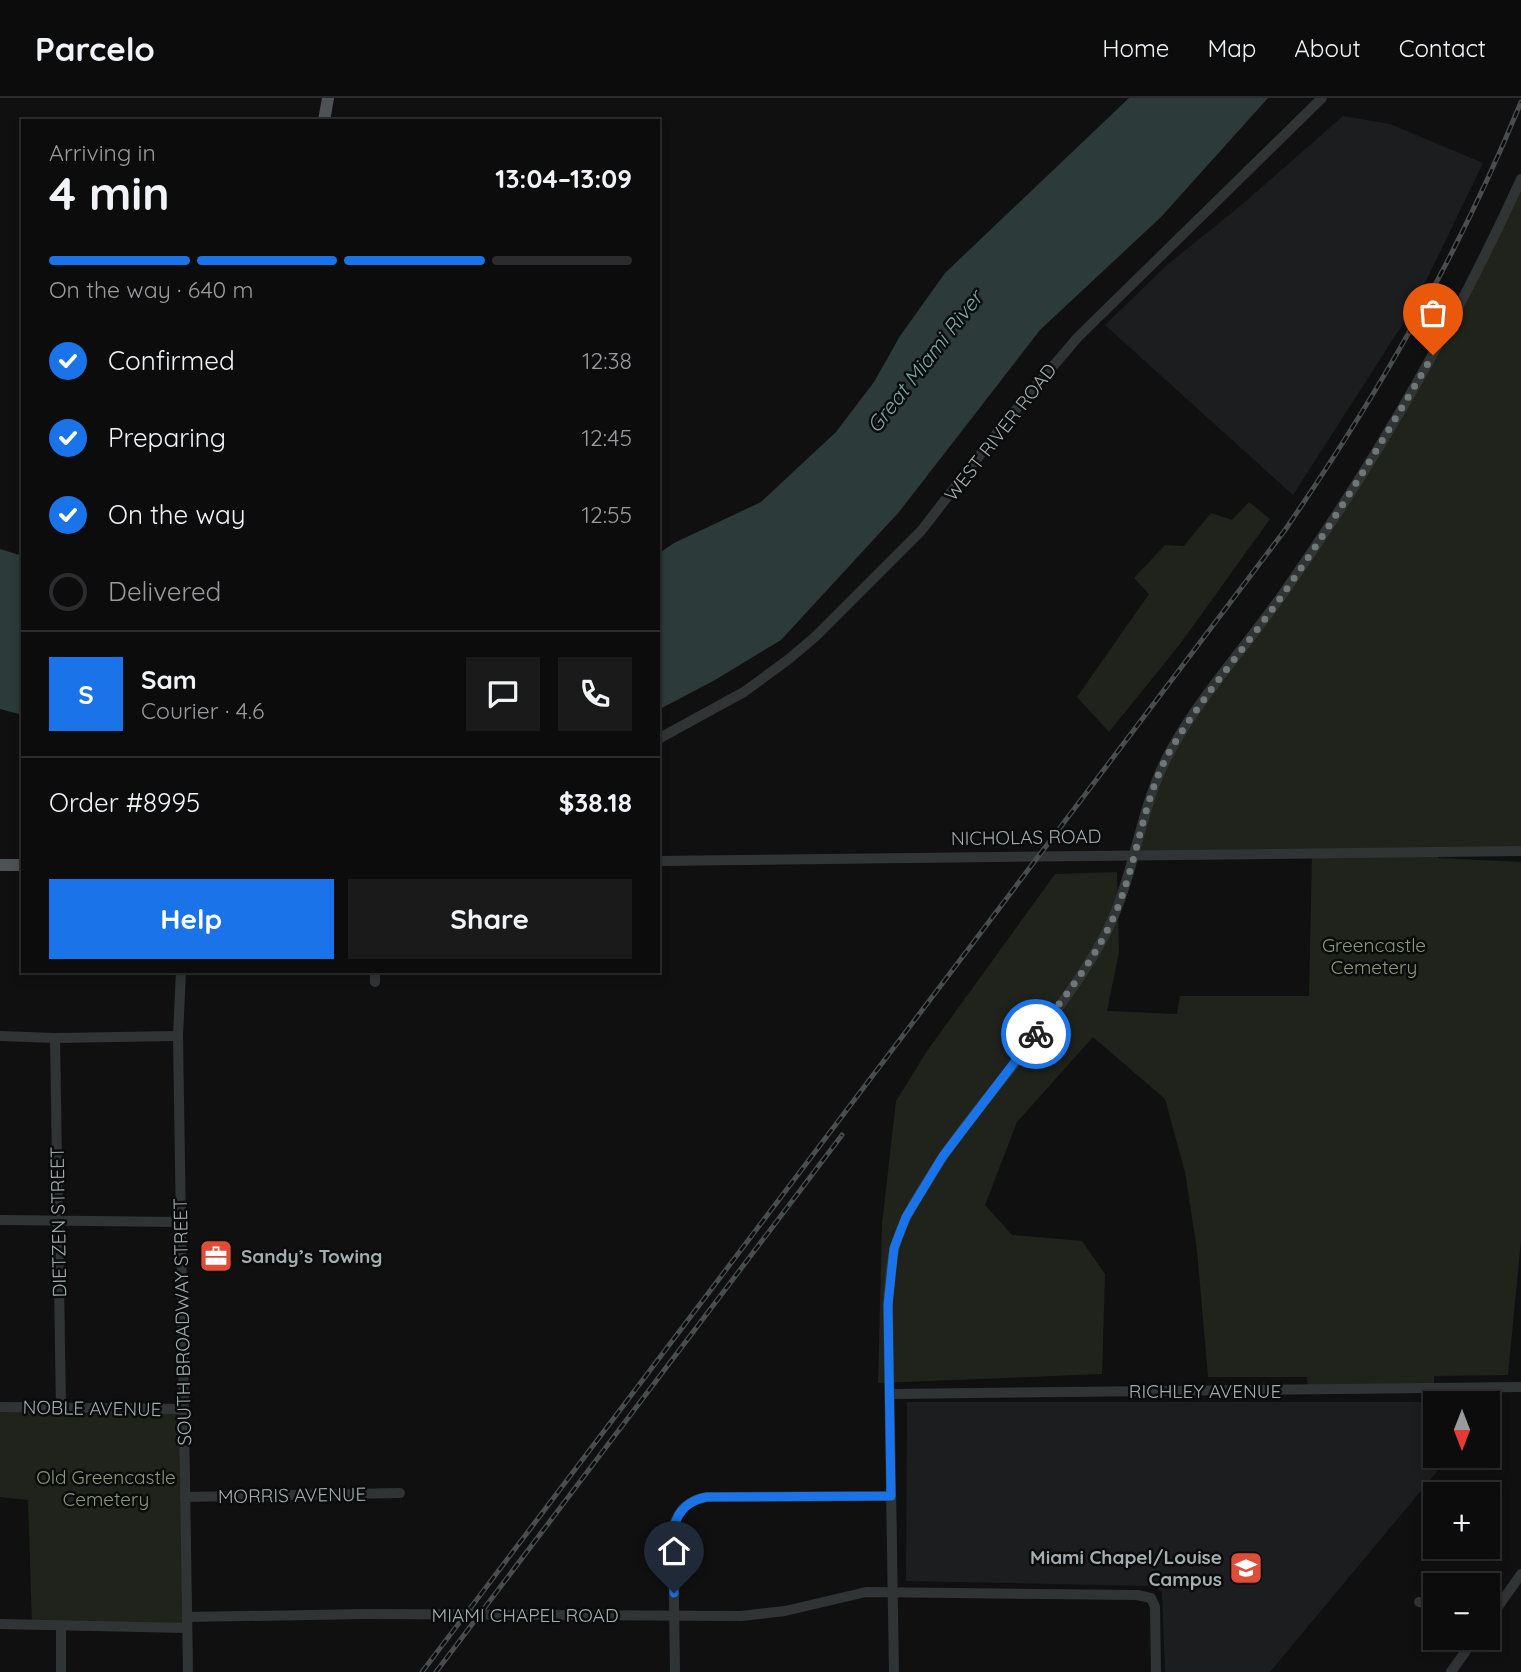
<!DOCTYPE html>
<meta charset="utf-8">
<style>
body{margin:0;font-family:Quicksand,sans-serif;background:#1a1a1b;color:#f1f3f6;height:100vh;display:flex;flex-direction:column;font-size:26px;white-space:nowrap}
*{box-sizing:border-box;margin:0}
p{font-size:23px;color:#9a9b9d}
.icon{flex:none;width:38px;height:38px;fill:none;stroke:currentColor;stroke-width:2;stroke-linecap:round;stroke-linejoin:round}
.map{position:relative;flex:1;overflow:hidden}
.drawer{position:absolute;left:21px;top:21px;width:639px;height:854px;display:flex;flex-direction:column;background:#0c0c0d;border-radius:0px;box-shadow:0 4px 10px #0003,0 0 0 2px #2c2c2e}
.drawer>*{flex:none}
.needle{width:46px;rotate:180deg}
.controls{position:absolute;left:1423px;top:1293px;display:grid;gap:14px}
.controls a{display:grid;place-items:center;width:77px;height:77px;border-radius:0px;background:#0c0c0d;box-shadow:0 4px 10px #0003,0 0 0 2px #2c2c2e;font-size:35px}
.pin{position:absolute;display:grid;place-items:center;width:60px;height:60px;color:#fff;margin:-72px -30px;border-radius:50% 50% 50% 0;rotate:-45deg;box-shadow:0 0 7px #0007}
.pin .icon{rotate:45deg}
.courier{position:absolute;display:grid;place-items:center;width:70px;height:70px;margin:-35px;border:5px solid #1a73e8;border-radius:50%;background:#fff;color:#222;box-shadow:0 2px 9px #0007}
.head em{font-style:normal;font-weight:700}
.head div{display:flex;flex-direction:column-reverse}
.head{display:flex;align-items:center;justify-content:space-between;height:119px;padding:0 28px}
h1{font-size:46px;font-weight:700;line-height:52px}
.bar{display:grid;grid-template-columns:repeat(4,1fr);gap:10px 7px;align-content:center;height:84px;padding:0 28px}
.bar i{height:9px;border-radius:5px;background:#2c2c2e}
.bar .current{background:#1a73e8}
.bar p{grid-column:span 4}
.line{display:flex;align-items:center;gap:18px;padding:0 28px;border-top:2px solid #2c2c2e}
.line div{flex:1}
.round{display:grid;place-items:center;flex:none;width:74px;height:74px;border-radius:0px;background:#1a1a1b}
ol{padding:0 28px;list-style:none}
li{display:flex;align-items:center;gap:21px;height:77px}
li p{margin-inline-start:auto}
li .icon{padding:7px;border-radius:50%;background:#1a73e8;color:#fff;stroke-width:4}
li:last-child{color:#9a9b9d}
li i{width:38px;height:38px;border:4px solid #2c2c2e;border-radius:50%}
.button{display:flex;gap:14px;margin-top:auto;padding:14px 28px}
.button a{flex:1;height:80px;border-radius:0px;background:#1a73e8;color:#fff;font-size:28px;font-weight:700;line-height:80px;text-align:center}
.button a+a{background:#1a1a1b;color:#f1f3f6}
header{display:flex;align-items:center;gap:42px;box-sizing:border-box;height:98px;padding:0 35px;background:#0c0c0d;border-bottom:2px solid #2c2c2e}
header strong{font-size:33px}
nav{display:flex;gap:38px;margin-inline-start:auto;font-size:24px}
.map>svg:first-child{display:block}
.built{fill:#1c1d1e}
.green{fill:#1f231c}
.water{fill:#2c3a39}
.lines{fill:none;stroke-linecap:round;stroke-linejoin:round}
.minor{stroke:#313435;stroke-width:10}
.major{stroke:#4d5254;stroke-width:12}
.rail-casing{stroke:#484d4e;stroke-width:5}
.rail{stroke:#0b0b0c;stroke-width:2.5;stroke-dasharray:8;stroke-linecap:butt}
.done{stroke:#6f7778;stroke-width:7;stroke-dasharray:0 12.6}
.route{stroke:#1a73e8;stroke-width:9}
.labels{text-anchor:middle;stroke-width:5;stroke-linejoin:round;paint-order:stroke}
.street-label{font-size:19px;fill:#a2aeb0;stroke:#0b0b0c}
.park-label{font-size:19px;fill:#899a7a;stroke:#0b0b0c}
.poi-label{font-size:19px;font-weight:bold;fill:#a2aeb0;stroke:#0b0b0c;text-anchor:start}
.water-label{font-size:21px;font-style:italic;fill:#7baaa6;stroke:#0b0b0c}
</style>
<header>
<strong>Parcelo</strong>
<nav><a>Home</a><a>Map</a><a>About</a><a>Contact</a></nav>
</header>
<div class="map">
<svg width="1521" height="1574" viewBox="0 0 1521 1574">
<rect width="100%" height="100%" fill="#101011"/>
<g class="built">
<path d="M1343,18L1390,26L1483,65L1413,210L1293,397L1105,227L1167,167L1239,109Z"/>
<path d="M907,1304H1495L1488,1313V1306H1435V1358H1450L1270,1574H1165L1162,1494L1153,1488L906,1483Z"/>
</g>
<g class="green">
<path d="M1521,81V753L1438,754V760L1521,764V1142L1508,1277L1434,1278V1289L1308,1292L1307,1279H1208L1197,1152L1185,1074L1165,1001L1093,939L1017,1024L985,1107L1012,1137L1082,1143L1105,1176L1102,1276L878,1285L882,1126L896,1003L927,953L1055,776L1117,774L1119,854L1107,913L1177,916L1180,898H1309L1312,755L1135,756L1167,659L1379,349Z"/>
<path d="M1249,404L1270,421L1180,546L1109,634L1077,599L1149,496L1134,480L1165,447L1184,448L1211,415L1232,422Z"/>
<path d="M0,1309L184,1311L187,1530L32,1527L28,1402L0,1399Z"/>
</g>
<g class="water">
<path d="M1129,0H1268L1161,119L1040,232L899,414L781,542L715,582L658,612V456L674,445L761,404L836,334L874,284L900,238L945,175Z"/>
<path d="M0,451L23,458V617L0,611Z"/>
</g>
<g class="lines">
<g class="minor">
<path d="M658,641L744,594L789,561L816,538L921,433L1007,322L1078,239L1322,0"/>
<path d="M658,763L1521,753"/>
<path d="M181,873L178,938L188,1574"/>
<path d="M375,873V884"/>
<path d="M0,938L55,940L178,938"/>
<path d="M55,940L61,1309"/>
<path d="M0,1122L181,1124"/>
<path d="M890,1296L1521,1289"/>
<path d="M0,1309L184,1311"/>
<path d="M185,1399L400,1395"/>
<path d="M1419,1504L1435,1508"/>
<path d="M187,1519L366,1516L741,1518L785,1513L866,1494L1137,1497L1151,1500L1155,1509L1156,1574"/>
<path d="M1488,1523L1521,1476"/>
<path d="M0,1526L187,1530"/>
<path d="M61,1574V1528"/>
<path d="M675,1574L673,1430C678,1412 688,1402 707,1399L891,1398"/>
<path d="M894,1574L888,1207C889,1188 890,1168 895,1149C902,1123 916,1101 930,1079C981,997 1053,930 1100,846C1136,784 1137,711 1172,650C1204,593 1250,544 1287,490C1377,361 1456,224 1521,81"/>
<path d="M1451,1574L1475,1540"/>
</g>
<g class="major">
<path d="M324,23L328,0"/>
<path d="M0,767H23"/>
</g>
<defs>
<g id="rail">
<path d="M422,1574L1285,432C1379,295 1458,158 1521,4"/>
<path d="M436,1574L842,1037"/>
</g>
</defs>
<use href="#rail" class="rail-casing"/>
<use href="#rail" class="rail"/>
</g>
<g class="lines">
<path class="done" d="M1036,936C1071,891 1107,846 1124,792C1141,743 1146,691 1174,646C1207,592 1250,544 1286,492C1339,416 1386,337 1433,257"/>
<path class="route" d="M674,1495C673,1460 660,1407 707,1399L891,1398L888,1207L894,1150L906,1119L943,1058L1036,936"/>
</g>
<defs>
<symbol id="office-square" viewBox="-11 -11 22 22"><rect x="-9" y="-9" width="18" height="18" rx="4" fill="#e14c37" stroke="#0b0b0c"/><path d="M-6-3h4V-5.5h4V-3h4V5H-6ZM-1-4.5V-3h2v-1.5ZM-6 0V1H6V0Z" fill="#fff"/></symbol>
<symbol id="school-square" viewBox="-11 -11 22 22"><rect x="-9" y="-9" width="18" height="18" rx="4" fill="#e14c37" stroke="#0b0b0c"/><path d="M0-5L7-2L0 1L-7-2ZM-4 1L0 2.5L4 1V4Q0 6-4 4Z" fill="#fff"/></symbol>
</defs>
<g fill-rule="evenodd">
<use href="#office-square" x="197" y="1139" width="38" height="38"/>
<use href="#school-square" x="1227" y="1451" width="38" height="38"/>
</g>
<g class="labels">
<g class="street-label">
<text transform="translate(1000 334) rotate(-52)" y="7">WEST RIVER ROAD</text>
<text transform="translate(1026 739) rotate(-1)" y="7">NICHOLAS ROAD</text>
<text transform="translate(58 1124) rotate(-91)" y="7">DIETZEN STREET</text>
<text transform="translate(182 1224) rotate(-91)" y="7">SOUTH BROADWAY STREET</text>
<text x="1205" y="1300">RICHLEY AVENUE</text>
<text transform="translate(92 1310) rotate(1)" y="7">NOBLE AVENUE</text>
<text transform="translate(292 1397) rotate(-1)" y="7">MORRIS AVENUE</text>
<text x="525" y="1524">MIAMI CHAPEL ROAD</text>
</g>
<g class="park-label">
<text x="1374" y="854">Greencastle<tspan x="1374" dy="22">Cemetery</tspan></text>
<text x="106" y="1386">Old Greencastle<tspan x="106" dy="22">Cemetery</tspan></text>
</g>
<g class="poi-label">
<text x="241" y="1165">Sandy’s Towing</text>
<text x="1222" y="1466" text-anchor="end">Miami Chapel/Louise<tspan x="1222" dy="22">Campus</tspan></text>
</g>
<g class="water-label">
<text transform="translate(925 264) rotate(-52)" y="7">Great Miami River</text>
</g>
</g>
</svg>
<div class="controls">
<a><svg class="needle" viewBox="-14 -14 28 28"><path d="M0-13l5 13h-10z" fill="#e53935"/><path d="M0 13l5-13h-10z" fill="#9a9b9d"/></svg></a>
<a>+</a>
<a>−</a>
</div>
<div class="pin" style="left:1433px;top:257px;background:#ea580c"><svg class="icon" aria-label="bag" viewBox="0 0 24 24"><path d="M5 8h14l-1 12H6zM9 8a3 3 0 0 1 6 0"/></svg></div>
<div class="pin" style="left:674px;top:1495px;background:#1f2937"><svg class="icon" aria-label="home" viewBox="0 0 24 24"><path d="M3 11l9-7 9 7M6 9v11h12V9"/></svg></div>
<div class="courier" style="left:1036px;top:936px"><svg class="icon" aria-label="bike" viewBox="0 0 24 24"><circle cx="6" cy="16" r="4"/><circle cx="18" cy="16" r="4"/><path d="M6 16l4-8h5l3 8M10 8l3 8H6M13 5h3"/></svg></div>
<section class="drawer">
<div class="head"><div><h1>4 min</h1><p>Arriving in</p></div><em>13:04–13:09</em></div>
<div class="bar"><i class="current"></i><i class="current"></i><i class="current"></i><i></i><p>On the way · 640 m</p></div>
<ol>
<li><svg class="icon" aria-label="check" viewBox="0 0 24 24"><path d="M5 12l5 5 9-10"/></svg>Confirmed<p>12:38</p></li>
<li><svg class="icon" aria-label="check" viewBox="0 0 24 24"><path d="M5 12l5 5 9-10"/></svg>Preparing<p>12:45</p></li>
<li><svg class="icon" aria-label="check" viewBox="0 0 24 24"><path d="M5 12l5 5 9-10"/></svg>On the way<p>12:55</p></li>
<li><i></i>Delivered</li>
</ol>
<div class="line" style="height:126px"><b class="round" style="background:#1a73e8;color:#fff">S</b><div><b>Sam</b><p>Courier · 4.6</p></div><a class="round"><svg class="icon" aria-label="chat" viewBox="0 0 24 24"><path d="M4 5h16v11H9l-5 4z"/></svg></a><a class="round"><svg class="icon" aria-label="phone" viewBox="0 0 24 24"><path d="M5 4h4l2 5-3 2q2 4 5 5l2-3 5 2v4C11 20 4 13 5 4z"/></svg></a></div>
<div class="line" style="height:91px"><div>Order #8995</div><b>$38.18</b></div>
<div class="button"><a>Help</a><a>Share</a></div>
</section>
</div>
